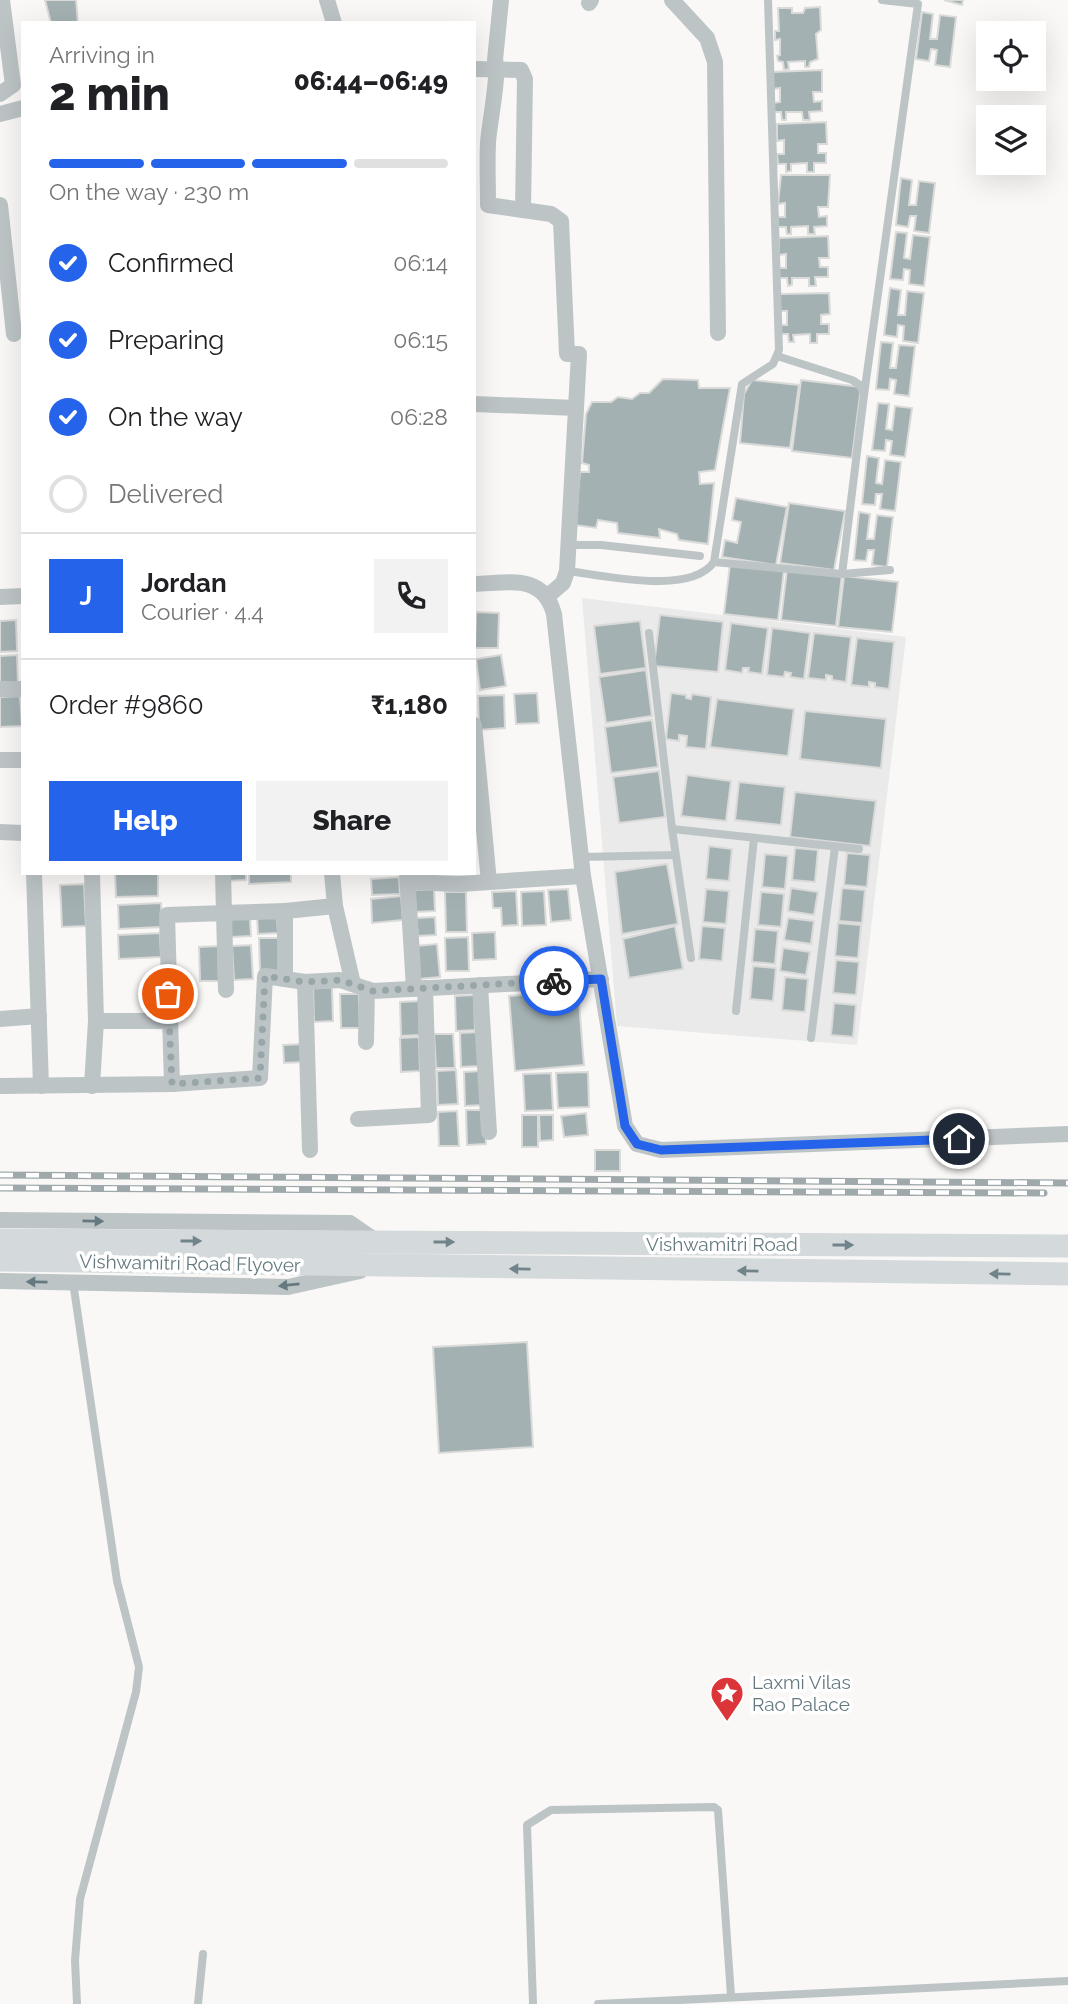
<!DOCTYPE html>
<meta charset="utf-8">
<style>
body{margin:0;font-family:Raleway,sans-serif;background:#f2f2f2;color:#202124;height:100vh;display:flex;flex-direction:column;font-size:26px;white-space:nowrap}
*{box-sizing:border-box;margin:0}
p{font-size:23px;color:#757577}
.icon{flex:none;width:38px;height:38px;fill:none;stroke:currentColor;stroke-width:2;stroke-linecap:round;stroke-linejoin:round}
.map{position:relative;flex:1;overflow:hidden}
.sheet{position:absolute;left:21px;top:21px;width:455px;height:854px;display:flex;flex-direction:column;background:#fff;border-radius:0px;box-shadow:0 7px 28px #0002}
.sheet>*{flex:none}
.buttons{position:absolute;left:976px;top:21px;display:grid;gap:14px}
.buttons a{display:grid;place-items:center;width:70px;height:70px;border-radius:0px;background:#fff;box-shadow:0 7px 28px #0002;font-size:35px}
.pin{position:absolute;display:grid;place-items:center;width:60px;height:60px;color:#fff;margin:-30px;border:4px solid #fff;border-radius:50%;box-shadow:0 2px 7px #0007}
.courier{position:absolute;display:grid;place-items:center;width:70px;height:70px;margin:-35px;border:5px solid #2563eb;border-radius:50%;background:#fff;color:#222;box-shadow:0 2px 9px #0007}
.headline em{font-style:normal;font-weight:800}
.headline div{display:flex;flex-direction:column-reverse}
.headline{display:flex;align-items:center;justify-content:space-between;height:119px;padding:0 28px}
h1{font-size:46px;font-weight:800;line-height:52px}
.bar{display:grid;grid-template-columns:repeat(4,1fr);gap:10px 7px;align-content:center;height:84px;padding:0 28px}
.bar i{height:9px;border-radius:5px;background:#e0e0e0}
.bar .on{background:#2563eb}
.bar p{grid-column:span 4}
.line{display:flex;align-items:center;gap:18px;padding:0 28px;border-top:2px solid #e0e0e0}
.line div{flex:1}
.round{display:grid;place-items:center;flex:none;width:74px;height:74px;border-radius:0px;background:#f2f2f2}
ol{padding:0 28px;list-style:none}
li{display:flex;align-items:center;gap:21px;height:77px}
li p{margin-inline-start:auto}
li .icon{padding:7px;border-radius:50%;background:#2563eb;color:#fff;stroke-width:4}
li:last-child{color:#757577}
li i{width:38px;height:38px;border:4px solid #e0e0e0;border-radius:50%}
.cta{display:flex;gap:14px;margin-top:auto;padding:14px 28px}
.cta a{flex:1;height:80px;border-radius:0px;background:#2563eb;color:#fff;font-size:28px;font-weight:800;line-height:80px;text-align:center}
.cta a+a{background:#f2f2f2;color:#202124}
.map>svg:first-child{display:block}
.built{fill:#e9eae9}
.building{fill:#a4b1b3;stroke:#dadad9;stroke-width:2}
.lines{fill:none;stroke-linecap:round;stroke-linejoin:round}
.lane{stroke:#bdc4c6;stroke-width:8}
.street{stroke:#bdc4c6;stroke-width:16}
.secondary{stroke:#d4d9dc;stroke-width:23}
.rail-casing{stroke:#9fa9ac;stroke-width:7}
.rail{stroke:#fff;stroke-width:4.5;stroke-dasharray:13;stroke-linecap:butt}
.oneway{fill:#657a80}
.oneway2{fill:#708489}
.done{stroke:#99a6a9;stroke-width:7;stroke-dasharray:0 12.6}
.route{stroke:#2563eb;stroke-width:9}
.labels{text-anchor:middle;stroke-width:7;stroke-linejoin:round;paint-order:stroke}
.street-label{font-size:19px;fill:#657a80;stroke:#fff}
.poi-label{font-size:19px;fill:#657a80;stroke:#fff;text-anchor:start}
</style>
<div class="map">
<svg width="1068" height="2004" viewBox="0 0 1068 2004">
<rect width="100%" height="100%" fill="#f9f8f6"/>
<path class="built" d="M582,598L906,637L857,1045L617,1026Z"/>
<g class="building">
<path d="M45,0H76L78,23H51Z"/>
<path d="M944,0H963L962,5Z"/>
<path d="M820,7L821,30L816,34L818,59L810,62L809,67H805V61L788,62L789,69L784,70L783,62L778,61L777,56L780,55V39L775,40V31H779L778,8H792V13H803L805,8Z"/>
<path d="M922,12L933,14L930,39H937L940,15L956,17L950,67L935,65L937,50L931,49L929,61L916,59Z"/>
<path d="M822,70V92H813L814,102L822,101V111L809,112L810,120H803L802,112H786V120H782L781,112H773V103L780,102V88L773,89L772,72Z"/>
<path d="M826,122L827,144H818V153H826V163H814V172H807V163L791,164V171L786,172V164H778L777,154H784V140L777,141V124Z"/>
<path d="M781,175H830L828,207H818L819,217L827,216V226L814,227L815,234H808V226L791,227V234H787L786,227H778V217H785V203L778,204Z"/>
<path d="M901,178L912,180L909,205H916L919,181L935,183L929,233L914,231L916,216H910L908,227L896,225Z"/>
<path d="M896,232L907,233L904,258L910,259L913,235L930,237L924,286L909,284L910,270L904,269L903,280L890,279Z"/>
<path d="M828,236L829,258H819L820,267H828V277H815L816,286H809V278H792V285L788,286L787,278H779V268H786V254L779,255V238Z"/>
<path d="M890,288L901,290L898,315H905L907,291L924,293L918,343L903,341L904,326L898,325L897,337L884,335Z"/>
<path d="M829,293L830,314L821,315V324H829V334H817V343H810V334L793,335L794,342H789L788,334H781L780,325H787V311H780V294Z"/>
<path d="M881,342L893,343L890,368H896L899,345L915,346L909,396L894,394L896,380L890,379L889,390L876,389Z"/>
<path d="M663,379L698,380L699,388H730L715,470L699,472L700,484L714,483L708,544L679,540L677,534L659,529L660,538L618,533L617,523L598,520L596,528L575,525L580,472H589V465L582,463L586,414L592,402H611L618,397L632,399L640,393H649Z"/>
<path d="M752,380L799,385L790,448L740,443L744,394Z"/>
<path d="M801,380L861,387L852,458L792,451Z"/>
<path d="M878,403L889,404L886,429L892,430L895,406L912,408L905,457L890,455L892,441L886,440L885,451L872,450Z"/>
<path d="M867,456L879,458L876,483L882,484L885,460L901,462L895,511L880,509L882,494H876L875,505L862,504Z"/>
<path d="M736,498L787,507L776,565L722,557L725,540L737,543L741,522L732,520Z"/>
<path d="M789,503L845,511L834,570L780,563Z"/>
<path d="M859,512L870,514L867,539H874L877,515L893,517L887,567L872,565L874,550H868L866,561L854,560Z"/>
<path d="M730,564L784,570L778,620L724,614Z"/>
<path d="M787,569L842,574L836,626L781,620Z"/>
<path d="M844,576L898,582L892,632L838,627Z"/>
<path d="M476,612L499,613L498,648H475Z"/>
<path d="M660,615L723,622L718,672L654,666Z"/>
<path d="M16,620L17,651L0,652V621Z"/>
<path d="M640,621L646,668L600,674L594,626Z"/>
<path d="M731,623L768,628L762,674L748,672L749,668H743L742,673L725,670Z"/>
<path d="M772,628L810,633L804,679L790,677L791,673L785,672L784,677L767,675Z"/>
<path d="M814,633L851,637L846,682L832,680V676L826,675V680L808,678Z"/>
<path d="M857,638L894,642L889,689L875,687V683L869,682V687L851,685Z"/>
<path d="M17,655L18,685L0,686V656Z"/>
<path d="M501,655L506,686L480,690L476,659Z"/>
<path d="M646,670L652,716L606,723L599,677Z"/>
<path d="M537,693L539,723L516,724L514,694Z"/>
<path d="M671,693L686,695V698L691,699L692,694L711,697L706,749L686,747L687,736L679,735V741L666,739Z"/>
<path d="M504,695L505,728L479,730L478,696Z"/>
<path d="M20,696L22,726L0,727V697Z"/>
<path d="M717,699L794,709L788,756L710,747Z"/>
<path d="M805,711L886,719L881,768L800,759Z"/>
<path d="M652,720L658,767L611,773L605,727Z"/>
<path d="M659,771L665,817L619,823L613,777Z"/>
<path d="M687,775L731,781L726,821L681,816Z"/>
<path d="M739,782L785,787L781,825L735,820Z"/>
<path d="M795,792L876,801L870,846L790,837Z"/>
<path d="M709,846L732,849L729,881L706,879Z"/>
<path d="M795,848L818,850L815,882L792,880Z"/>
<path d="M847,853L870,855L867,887L844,885Z"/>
<path d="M765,854L788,856L785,889L762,887Z"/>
<path d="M667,864L678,924L622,934L615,872Z"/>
<path d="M158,873V896L116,897L115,874Z"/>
<path d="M226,873H246V880L226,881Z"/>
<path d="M249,873H291V882L249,884Z"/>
<path d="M399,877L400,894L372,895L371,879Z"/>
<path d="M84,884L86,926L62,927L60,885Z"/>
<path d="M791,888L818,892L814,915L788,911Z"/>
<path d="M842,888L865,890L862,923L839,921Z"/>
<path d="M434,889L435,911L415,912L414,890Z"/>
<path d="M568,889L571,920L551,922L548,890Z"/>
<path d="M706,889L729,891L726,924L703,922Z"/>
<path d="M516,891L518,925L502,926L501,908H493L492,892Z"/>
<path d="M544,891L546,925L522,926L521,892Z"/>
<path d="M445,892H466L467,932H446Z"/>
<path d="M761,892L784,894L781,927L758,925Z"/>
<path d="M401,896L403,920L372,923L371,899Z"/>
<path d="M161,903L162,927L119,929L118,905Z"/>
<path d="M277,915L278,933L258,934L257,916Z"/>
<path d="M435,917L436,935L418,936L416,918Z"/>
<path d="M230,918H250L251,936L231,937Z"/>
<path d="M788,918L814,921L811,944L784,940Z"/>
<path d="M838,923L861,925L858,958L835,956Z"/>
<path d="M675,926L683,969L629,978L623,939Z"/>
<path d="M702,926L725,928L722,961L699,959Z"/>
<path d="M755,929L778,931L775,964L752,962Z"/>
<path d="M495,932L496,959L473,960L472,933Z"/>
<path d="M160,933L161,957L119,959L118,935Z"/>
<path d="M468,937L469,971H446L445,938Z"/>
<path d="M259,938H278L279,972L260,973Z"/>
<path d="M437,944L440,977L419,979L416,946Z"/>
<path d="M251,945L253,979L234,980L232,946Z"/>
<path d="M218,946L219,981H200L199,947Z"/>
<path d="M783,948L810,952L806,975L780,971Z"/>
<path d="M836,960L859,962L856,995L833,993Z"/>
<path d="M753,966L776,968L773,1001L750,999Z"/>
<path d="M785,977L808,979L805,1012L782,1010Z"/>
<path d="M332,987L333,1021L314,1022L313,988Z"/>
<path d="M578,990L584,1065L515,1071L509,996Z"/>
<path d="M340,994H359L360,1028H341Z"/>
<path d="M474,995L475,1030L456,1031L455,996Z"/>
<path d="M419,1001L420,1035L401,1036L400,1002Z"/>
<path d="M834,1003L856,1005L853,1037L831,1035Z"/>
<path d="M479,1032L480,1066L461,1067L460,1033Z"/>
<path d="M434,1034H453L455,1068H436Z"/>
<path d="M419,1037L420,1071L401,1072L400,1038Z"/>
<path d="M303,1044L304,1062L284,1063L283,1045Z"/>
<path d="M456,1070L458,1104L438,1105L437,1071Z"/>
<path d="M482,1071L484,1105L465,1106L464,1072Z"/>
<path d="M588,1072L589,1107L558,1108L556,1073Z"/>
<path d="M551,1073L553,1110L525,1111L523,1074Z"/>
<path d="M466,1110H485L486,1144L467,1145Z"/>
<path d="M457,1111L459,1146H439L438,1112Z"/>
<path d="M586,1113L588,1135L564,1137L561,1116Z"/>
<rect x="522" y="1115" width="16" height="32"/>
<path d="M539,1115H553V1140L540,1141Z"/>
<rect x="595" y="1150" width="25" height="21"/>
<path d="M527,1342L533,1447L439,1453L433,1347Z"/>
</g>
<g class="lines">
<g class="lane">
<path d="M777,356L852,380L860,385L864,395L842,574"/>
<path d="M864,395L918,4L882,0"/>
<path d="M570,545H601L700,556"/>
<path d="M714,562L842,574L890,570"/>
<path d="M567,571C603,575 690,596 714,562L742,384L773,364L779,350L768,0"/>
<path d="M649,633L672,829L691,958"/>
<path d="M672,829L859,849"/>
<path d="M581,857L675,855"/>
<path d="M736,1011L754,838"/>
<path d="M811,1038L835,847"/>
<path d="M73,1282L117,1581L139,1667L136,1692L80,1899L75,1960L77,2004"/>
<path d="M198,2004L203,1954"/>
<path d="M533,2004L527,1825L551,1810L714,1807L718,1810L731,1996"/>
<path d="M598,2004L1068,1981"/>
</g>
<g class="street">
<path d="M327,0L334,23"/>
<path d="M501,0L495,60C500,73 489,124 488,143C487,163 488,184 488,205L551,214L561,221L567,354H579L567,571L563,583L549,595"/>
<path d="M672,0L707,38L715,62L718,333"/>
<path d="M589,3L591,0"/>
<path d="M474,69L521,70L525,79L523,210"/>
<path d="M0,94L13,85L2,0"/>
<path d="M0,114L23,108"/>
<path d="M0,205L14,334"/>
<path d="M474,404L576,408"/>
<path d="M474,584C509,583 543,573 554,614L583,876L625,1126L637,1144L661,1150L1068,1134"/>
<path d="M0,597L23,596"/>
<path d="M0,689H23"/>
<path d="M474,725L489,882"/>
<path d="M0,760H23"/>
<path d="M0,832L23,833"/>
<path d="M34,873L41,1086"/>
<path d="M92,873L96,1021H168"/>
<path d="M223,873L224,913L285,911V979L305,982L340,980L373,991L601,979"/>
<path d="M332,873L335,906L353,984"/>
<path d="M407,873L414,989"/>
<path d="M408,882L459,884L583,876"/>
<path d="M285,911L335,906"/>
<path d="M305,982L310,1150"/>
<path d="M480,985L489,1132"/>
<path d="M0,1019L39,1016"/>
<path d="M366,1042L367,989"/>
<path d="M172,1084L167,915L224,913L226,990"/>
<path d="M0,1086L172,1084L260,1078L265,976L285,979"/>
<path d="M92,1086L96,1021"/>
<path d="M358,1119L429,1115L425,988"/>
<path d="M0,1220L350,1223L376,1241"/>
<path d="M0,1281L288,1287L360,1271"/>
</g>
<g class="secondary">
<path d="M0,1240L1068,1246"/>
<path d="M0,1260L1068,1274"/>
</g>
<defs>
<g id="rail">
<path d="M0,1175L1068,1183"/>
<path d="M0,1188L1044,1193"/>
</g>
</defs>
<use href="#rail" class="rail-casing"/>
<use href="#rail" class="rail"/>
</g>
<defs><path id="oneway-solid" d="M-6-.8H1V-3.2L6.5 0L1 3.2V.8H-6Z" transform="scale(1.75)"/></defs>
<g class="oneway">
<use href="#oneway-solid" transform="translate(93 1221) rotate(1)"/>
<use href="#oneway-solid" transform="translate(37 1282) rotate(-179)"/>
<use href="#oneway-solid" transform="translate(289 1285) rotate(174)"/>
</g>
<g class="oneway2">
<use href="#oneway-solid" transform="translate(191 1241)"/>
<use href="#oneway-solid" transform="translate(444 1242)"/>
<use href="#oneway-solid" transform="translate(843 1245)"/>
<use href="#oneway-solid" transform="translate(520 1269) rotate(-179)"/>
<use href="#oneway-solid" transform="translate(748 1271) rotate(-179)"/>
<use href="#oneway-solid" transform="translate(1000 1274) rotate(-179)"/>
</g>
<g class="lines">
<path class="done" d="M168,994L172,1084L260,1078L265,976L305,982L340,980L373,991L554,981"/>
<path class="route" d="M554,981L601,979L625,1126L637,1144L661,1150L959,1139"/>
</g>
<defs>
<symbol id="sight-pin" viewBox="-11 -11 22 30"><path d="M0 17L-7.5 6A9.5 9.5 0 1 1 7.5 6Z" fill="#db3439" stroke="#fff"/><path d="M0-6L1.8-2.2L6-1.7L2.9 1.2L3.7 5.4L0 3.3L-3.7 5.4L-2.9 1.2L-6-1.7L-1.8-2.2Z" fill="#fff"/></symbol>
</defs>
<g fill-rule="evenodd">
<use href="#sight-pin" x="708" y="1674" width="38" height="52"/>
</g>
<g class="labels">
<g class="street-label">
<text x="722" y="1251">Vishwamitri Road</text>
<text transform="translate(190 1263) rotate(1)" y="7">Vishwamitri Road Flyover</text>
</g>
<g class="poi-label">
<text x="752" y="1689">Laxmi Vilas<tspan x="752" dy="22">Rao Palace</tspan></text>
</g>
</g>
</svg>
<div class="buttons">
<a><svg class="icon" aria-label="locate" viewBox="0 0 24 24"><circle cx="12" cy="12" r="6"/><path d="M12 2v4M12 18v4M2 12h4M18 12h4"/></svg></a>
<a><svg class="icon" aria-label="layers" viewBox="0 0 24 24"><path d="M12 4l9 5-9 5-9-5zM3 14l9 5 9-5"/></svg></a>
</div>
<div class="pin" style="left:168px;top:994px;background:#ea580c"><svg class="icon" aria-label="bag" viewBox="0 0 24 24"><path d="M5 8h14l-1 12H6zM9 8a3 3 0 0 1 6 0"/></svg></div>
<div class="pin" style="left:959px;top:1139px;background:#1f2937"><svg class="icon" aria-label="home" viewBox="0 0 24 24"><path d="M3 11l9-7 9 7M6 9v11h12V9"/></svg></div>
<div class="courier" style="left:554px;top:981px"><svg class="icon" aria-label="bike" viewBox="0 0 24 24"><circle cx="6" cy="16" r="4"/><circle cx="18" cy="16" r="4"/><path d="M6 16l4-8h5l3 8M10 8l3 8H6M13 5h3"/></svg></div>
<section class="sheet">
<div class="headline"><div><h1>2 min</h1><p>Arriving in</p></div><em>06:44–06:49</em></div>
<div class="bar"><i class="on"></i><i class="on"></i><i class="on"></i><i></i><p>On the way · 230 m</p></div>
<ol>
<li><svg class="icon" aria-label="check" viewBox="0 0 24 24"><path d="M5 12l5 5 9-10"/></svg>Confirmed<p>06:14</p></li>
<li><svg class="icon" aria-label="check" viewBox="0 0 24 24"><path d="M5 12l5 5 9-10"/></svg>Preparing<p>06:15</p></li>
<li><svg class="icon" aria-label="check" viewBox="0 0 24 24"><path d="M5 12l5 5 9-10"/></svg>On the way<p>06:28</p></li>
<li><i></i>Delivered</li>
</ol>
<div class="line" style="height:126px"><b class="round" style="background:#2563eb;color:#fff">J</b><div><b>Jordan</b><p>Courier · 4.4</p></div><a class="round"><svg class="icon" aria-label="phone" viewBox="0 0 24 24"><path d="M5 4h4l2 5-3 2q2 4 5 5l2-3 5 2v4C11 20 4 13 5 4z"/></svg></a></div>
<div class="line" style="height:91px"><div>Order #9860</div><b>₹1,180</b></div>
<div class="cta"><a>Help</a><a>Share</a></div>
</section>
</div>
